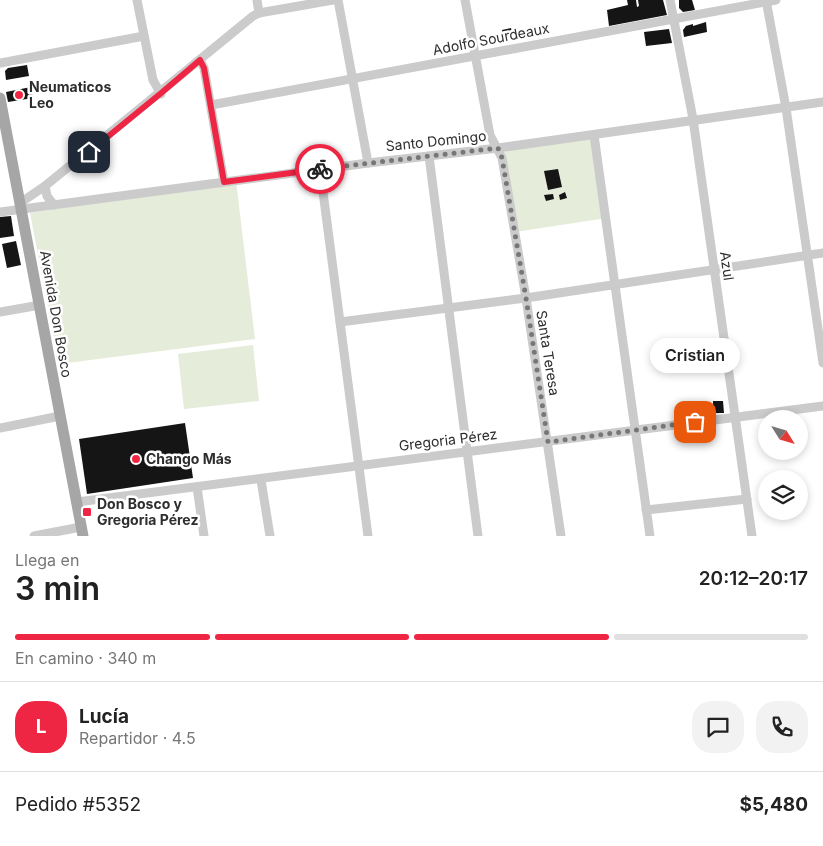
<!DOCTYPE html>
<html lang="es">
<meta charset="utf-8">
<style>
body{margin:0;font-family:Inter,sans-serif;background:#f2f2f2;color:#222;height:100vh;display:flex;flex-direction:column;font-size:19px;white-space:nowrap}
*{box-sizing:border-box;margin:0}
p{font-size:16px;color:#767676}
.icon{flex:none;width:28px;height:28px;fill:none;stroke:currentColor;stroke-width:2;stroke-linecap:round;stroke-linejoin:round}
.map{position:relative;height:536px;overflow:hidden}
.panel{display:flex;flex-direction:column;background:#fff;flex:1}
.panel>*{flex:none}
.needle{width:32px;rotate:127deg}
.buttons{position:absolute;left:758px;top:410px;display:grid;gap:10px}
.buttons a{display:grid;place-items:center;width:50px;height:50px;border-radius:50%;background:#fff;box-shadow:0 2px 8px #0003;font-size:25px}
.pin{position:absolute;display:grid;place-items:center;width:42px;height:42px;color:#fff;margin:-21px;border-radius:10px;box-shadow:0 2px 8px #0006}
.courier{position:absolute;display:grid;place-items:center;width:50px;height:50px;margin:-25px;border:4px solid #ef2544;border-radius:50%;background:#fff;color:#222;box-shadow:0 1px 6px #0007}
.bubble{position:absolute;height:35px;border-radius:18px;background:#fff;box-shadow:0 2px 8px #0003;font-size:16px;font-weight:600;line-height:35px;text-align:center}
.overview em{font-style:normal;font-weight:600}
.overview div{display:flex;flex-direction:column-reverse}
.overview{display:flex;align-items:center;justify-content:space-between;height:85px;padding:0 15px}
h1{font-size:32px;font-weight:600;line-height:38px}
.bar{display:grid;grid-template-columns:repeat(4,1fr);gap:8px 5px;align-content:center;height:60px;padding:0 15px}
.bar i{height:6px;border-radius:4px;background:#e0e0e0}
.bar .active{background:#ef2544}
.bar p{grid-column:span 4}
.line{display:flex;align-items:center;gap:12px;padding:0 15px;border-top:1px solid #e0e0e0}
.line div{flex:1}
.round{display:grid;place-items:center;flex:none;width:52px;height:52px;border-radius:20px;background:#f2f2f2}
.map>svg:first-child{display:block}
.green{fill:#e5ecda}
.building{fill:#151515}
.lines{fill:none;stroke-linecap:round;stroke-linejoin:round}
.minor{stroke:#cbcbcb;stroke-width:9}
.major{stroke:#a6a6a6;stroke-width:11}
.done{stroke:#777;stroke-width:5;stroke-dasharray:0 9}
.route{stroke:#ef2544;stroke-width:6}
.poi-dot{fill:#ef2544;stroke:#fff;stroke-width:2}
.labels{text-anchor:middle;stroke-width:5;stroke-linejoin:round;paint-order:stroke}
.street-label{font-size:14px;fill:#2e2e2e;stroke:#fff}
.poi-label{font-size:14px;font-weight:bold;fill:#2e2e2e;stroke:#fff;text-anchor:start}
</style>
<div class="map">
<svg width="823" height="536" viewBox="0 0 823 536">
<rect width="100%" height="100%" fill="#fff"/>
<g class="green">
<path d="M594,135L607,218L515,232L498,148Z"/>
<path d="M236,181L255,339L59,364L30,213Z"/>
<path d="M253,345L259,401L184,409L178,354Z"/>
</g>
<g class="building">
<path d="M627,0H636L637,7L639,6L638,0H663L667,15L609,26L607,10L628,5Z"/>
<path d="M679,0H692L695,10L683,12L679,8Z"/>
<path d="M706,22L707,32L684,37L683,30L686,26L693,24V26Z"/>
<path d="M511,28L514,41H504L502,30Z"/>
<path d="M669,29L672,43L646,46L644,32Z"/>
<path d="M27,65L29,76L6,80L5,71L8,68Z"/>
<path d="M31,87L33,98L8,102L6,92Z"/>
<path d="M558,169L562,187L548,190L544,171Z"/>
<path d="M565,192L567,198L560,200L559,195Z"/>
<path d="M553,194L554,199L546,201L544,195Z"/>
<path d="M11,216L14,236L0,238V217Z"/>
<path d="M16,241L21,265L7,268L2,244Z"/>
<path d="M713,401H723L724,413H713Z"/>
<path d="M185,423L193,478L87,494L79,439Z"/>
</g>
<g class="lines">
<g class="minor">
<path d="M137,0L153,80L161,94"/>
<path d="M257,0L259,13"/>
<path d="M338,0L368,163"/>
<path d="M465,0L490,135L502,158L526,298L561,536"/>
<path d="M670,0L693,119L752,536"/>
<path d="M766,0L786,108L823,363"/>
<path d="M200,60L204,68L224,182"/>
<path d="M0,63L144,36"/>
<path d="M211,105L776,0"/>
<path d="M594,135L650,536"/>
<path d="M429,156L478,536"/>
<path d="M320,169L368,536"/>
<path d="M45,186L47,196L54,205"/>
<path d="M20,203L45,186L253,16L259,13L333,0"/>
<path d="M0,212L368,163L498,148L823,102"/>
<path d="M0,312L40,305"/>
<path d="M340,322L526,298L823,253"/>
<path d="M0,428L60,416"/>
<path d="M261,480L270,536"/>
<path d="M197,487L204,536"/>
<path d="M77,502C325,470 574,438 823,406"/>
<path d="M646,510L747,499"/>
<path d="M34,536L81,527"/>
</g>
<path class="major" d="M0,98L83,536"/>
</g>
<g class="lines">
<path class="done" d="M320,169L498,148L502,158L526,298L548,442L695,422"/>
<path class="route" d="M89,152L160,94L200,60L204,68L224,182L320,169"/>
</g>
<g class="poi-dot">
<circle cx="19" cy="95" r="5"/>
<circle cx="136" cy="459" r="5"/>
<rect x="82" y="507" width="10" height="10" rx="2.5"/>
</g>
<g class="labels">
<g class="street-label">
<text transform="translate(491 39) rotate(-11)" y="5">Adolfo Sourdeaux</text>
<text transform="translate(436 141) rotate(-6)" y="5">Santo Domingo</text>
<text transform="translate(727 266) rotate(82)" y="5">Azul</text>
<text transform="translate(56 314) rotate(80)" y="5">Avenida Don Bosco</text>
<text transform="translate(548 353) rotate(81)" y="5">Santa Teresa</text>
<text transform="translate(448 440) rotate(-7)" y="5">Gregoria Pérez</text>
</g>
<g class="poi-label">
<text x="29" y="92">Neumaticos<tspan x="29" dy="16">Leo</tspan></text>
<text x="146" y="464">Chango Más</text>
<text x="97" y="509">Don Bosco y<tspan x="97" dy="16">Gregoria Pérez</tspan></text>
</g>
</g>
</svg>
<div class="buttons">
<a><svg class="needle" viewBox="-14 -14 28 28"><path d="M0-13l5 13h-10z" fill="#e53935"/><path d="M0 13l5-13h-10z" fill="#767676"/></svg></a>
<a><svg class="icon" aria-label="layers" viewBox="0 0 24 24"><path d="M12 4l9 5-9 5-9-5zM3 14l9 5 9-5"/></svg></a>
</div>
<div class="pin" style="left:695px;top:422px;background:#ea580c"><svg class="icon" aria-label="bag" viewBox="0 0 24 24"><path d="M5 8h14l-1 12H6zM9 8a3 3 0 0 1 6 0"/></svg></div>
<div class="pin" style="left:89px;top:152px;background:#1f2937"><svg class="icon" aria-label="home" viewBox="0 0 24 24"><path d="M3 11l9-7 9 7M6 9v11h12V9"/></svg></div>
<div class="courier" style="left:320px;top:169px"><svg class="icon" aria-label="bike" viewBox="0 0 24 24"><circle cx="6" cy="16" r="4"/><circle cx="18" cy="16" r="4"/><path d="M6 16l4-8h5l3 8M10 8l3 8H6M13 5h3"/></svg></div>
<div class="bubble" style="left:650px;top:338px;width:90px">Cristian</div>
</div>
<section class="panel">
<div class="overview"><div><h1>3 min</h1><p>Llega en</p></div><em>20:12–20:17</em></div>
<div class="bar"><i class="active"></i><i class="active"></i><i class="active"></i><i></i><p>En camino · 340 m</p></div>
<div class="line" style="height:90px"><b class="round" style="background:#ef2544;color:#fff">L</b><div><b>Lucía</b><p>Repartidor · 4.5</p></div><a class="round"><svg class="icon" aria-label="chat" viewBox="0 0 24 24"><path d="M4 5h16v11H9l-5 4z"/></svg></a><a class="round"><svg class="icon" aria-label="phone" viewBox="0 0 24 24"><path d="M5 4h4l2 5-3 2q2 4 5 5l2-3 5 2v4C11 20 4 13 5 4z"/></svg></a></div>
<div class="line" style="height:65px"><div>Pedido #5352</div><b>$5,480</b></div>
</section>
